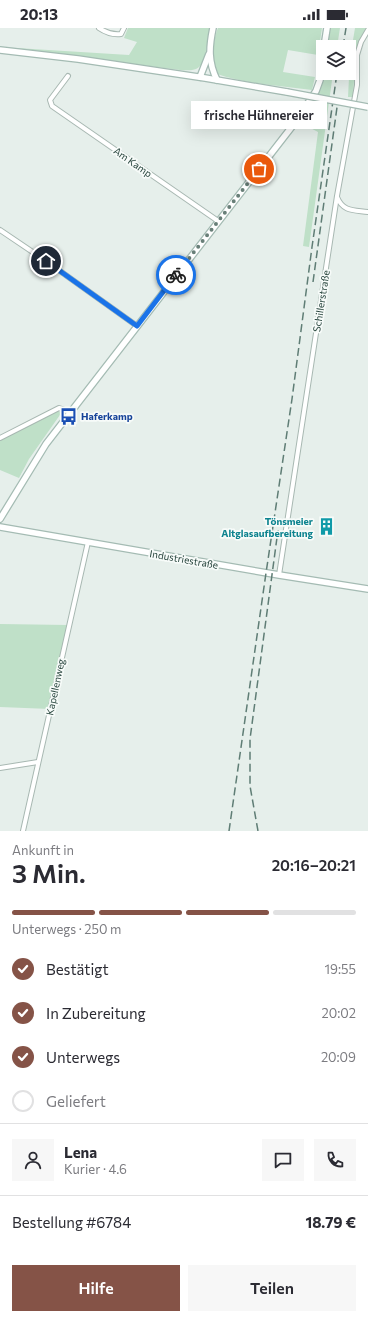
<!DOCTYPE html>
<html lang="de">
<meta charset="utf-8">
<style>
body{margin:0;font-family:Commissioner,sans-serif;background:#f7f7f7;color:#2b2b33;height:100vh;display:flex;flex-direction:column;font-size:15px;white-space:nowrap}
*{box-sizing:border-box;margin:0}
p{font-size:13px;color:#7c7c81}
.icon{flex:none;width:22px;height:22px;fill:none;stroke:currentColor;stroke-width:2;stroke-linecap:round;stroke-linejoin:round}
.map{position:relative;height:803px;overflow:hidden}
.sheet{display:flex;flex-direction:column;background:#fff;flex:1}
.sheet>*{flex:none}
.tools{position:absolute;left:316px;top:12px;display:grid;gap:8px}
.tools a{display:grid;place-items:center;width:40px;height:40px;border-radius:0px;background:#fff;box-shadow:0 4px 16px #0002;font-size:20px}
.pin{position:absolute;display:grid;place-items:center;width:34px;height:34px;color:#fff;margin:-17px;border:2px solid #fff;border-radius:50%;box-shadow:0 1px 4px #0007}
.courier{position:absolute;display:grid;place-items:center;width:40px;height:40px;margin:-20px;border:3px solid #1a73e8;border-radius:50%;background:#fff;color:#222;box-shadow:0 1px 5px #0007}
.bubble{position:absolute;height:28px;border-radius:0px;background:#fff;box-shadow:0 4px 16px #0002;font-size:13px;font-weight:600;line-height:28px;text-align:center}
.overview em{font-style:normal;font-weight:600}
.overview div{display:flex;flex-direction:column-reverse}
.overview{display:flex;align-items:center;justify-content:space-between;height:68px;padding:0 12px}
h1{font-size:26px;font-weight:600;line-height:30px}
.bar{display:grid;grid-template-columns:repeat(4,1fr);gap:6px 4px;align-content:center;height:48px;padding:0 12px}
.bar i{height:5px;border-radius:3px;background:#e1e1e2}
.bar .active{background:#855347}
.bar p{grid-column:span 4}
.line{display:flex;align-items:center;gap:10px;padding:0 12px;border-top:1px solid #e1e1e2}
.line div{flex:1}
.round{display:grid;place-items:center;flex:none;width:42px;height:42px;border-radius:0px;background:#f7f7f7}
ol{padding:0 12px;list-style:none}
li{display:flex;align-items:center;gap:12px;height:44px}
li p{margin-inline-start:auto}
li .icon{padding:4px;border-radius:50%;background:#855347;color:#fff;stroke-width:4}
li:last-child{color:#7c7c81}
li i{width:22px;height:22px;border:2px solid #e1e1e2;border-radius:50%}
.button{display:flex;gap:8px;margin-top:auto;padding:8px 12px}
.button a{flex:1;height:46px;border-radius:0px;background:#855347;color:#fff;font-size:16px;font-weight:600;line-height:46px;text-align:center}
.button a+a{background:#f7f7f7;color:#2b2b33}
.status{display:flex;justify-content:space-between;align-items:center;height:28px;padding:0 20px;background:#fff;direction:ltr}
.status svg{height:11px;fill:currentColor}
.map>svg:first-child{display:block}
.green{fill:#bfe0c8}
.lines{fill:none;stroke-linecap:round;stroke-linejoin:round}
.street-casing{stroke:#a8b8b2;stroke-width:6}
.secondary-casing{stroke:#a4bbb3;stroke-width:8}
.street{stroke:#fff;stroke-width:4}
.secondary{stroke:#fff;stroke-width:5.5}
.rail{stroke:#5f7d75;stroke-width:1.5;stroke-dasharray:8 4;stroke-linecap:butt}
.secondary-bridge-casing{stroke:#a4bbb3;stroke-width:8;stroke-linecap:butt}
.secondary-bridge{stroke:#fff;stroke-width:5.5}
.done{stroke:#687f78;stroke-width:4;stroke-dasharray:0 7.2}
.route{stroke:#1a73e8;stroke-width:5}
.labels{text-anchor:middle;stroke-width:3.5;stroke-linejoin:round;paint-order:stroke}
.street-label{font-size:10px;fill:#24423a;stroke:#f7fbf9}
.transit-label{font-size:10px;font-weight:bold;fill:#164399;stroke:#f7fbf9;text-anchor:start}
.culture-label{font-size:10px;font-weight:bold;fill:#0d838f;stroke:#f7fbf9;text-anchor:end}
</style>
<div class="status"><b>20:13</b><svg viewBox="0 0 49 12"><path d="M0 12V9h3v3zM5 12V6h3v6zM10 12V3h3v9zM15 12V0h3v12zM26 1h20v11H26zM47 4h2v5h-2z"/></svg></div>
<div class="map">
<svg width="368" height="803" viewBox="0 0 368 803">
<rect width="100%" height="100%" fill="#e6efeb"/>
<g class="green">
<path d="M128,0H210C207,11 207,37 196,41C191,43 185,42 180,42L0,19L129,27L137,14L124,10Z"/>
<path d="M218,0H322L318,27L288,22L283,44L315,49L312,62C280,58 246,56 217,46C211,35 213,11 218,0Z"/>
<path d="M330,0H340L337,19H326Z"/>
<path d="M355,0H366L356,22L353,69H348L350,30Z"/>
<path d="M323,45H333L309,219L303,218L318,104L299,94C312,77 318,65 323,45Z"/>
<path d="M57,383L62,384L29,431L19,450L0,442V410Z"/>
<path d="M0,596L68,597L50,681L0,679Z"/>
</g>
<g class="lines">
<defs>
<g id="street">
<path d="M99,0C105,4 113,7 121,6L124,0"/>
<path d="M68,48L50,72L52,78L218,193"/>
<path d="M337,169C343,184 354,182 368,184"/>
<path d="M0,202L46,233L137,298"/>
<path d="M0,410L59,380L71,384"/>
<path d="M279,547L337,168L357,57V27L361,14L368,2"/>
<path d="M0,740L38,734"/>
<path d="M23,803L88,514"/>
</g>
<g id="secondary">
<path d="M213,0C209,19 208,34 217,52"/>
<path d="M324,19L327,0"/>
<path d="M0,22L78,31L205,50L287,64"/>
<path d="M200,49L209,26"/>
<path d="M0,491L46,416L294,96L316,63L320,52L323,28"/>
<path d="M0,499L279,547L368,561"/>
</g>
</defs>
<use href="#street" class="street-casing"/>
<use href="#secondary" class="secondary-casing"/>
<use href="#street" class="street"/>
<use href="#secondary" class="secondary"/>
<g class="rail">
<path d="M343,19L346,0"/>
<path d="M313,254L338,72"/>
<path d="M229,803L266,545L292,371L312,219L337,45"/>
<path d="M258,803L250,758V711L278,502"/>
</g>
<defs>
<path id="secondary-bridge" d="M287,64L368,79"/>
</defs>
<use href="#secondary-bridge" class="secondary-bridge-casing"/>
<use href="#secondary-bridge" class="secondary-bridge"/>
</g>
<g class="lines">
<path class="done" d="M176,247L259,141"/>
<path class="route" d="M46,233L137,298L176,247"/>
</g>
<defs>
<symbol id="bus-bare" viewBox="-9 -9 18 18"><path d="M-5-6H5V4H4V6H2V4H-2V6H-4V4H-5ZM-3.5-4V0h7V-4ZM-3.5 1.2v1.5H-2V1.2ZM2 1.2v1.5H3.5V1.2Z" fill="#1a4fb4" stroke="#f7fbf9" stroke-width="2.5" paint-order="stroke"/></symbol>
<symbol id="building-bare" viewBox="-9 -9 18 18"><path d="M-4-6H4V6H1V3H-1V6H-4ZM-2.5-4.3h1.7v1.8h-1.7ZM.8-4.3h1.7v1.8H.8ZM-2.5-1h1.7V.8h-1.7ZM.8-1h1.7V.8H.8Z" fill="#0f9aa8" stroke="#f7fbf9" stroke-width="2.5" paint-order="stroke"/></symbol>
</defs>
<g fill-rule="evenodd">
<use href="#bus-bare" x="56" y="376" width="25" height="25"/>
<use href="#building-bare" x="314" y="486" width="25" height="25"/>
</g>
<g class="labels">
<g class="street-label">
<text transform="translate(133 134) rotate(35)" y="4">Am Kamp</text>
<text transform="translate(321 273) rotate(-81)" y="4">Schillerstraße</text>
<text transform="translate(184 531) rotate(10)" y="4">Industriestraße</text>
<text transform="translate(55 659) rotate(-78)" y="4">Kapellenweg</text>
</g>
<g class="transit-label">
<text x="81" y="392">Haferkamp</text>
</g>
<g class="culture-label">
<text x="313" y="497">Tönsmeier<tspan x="313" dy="12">Altglasaufbereitung</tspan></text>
</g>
</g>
</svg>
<div class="tools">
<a><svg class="icon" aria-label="layers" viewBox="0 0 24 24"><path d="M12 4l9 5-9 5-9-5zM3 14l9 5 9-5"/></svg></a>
</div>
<div class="pin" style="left:259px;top:141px;background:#ea580c"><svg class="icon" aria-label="bag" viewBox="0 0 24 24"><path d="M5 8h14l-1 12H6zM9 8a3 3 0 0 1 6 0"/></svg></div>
<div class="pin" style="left:46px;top:233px;background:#1f2937"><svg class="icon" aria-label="home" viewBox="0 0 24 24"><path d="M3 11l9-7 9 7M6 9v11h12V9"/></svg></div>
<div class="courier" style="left:176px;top:247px"><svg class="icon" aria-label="bike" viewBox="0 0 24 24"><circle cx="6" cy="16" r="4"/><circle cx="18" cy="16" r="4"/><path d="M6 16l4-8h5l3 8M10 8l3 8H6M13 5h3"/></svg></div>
<div class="bubble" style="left:191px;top:73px;width:136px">frische Hühnereier</div>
</div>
<section class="sheet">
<div class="overview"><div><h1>3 Min.</h1><p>Ankunft in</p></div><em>20:16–20:21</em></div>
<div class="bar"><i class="active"></i><i class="active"></i><i class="active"></i><i></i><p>Unterwegs · 250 m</p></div>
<ol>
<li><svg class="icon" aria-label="check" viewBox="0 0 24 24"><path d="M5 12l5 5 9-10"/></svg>Bestätigt<p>19:55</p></li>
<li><svg class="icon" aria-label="check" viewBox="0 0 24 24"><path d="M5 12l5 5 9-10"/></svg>In Zubereitung<p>20:02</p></li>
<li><svg class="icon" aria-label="check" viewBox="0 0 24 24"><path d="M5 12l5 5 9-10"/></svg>Unterwegs<p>20:09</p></li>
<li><i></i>Geliefert</li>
</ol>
<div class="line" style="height:72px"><a class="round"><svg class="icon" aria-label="person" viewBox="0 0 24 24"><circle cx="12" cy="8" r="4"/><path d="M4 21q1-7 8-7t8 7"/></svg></a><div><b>Lena</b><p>Kurier · 4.6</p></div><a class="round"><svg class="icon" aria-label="chat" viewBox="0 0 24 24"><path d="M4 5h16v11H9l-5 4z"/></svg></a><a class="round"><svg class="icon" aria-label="phone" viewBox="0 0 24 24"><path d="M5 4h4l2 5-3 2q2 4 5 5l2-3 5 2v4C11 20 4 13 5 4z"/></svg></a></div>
<div class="line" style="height:52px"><div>Bestellung #6784</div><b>18.79 €</b></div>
<div class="button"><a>Hilfe</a><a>Teilen</a></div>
</section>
